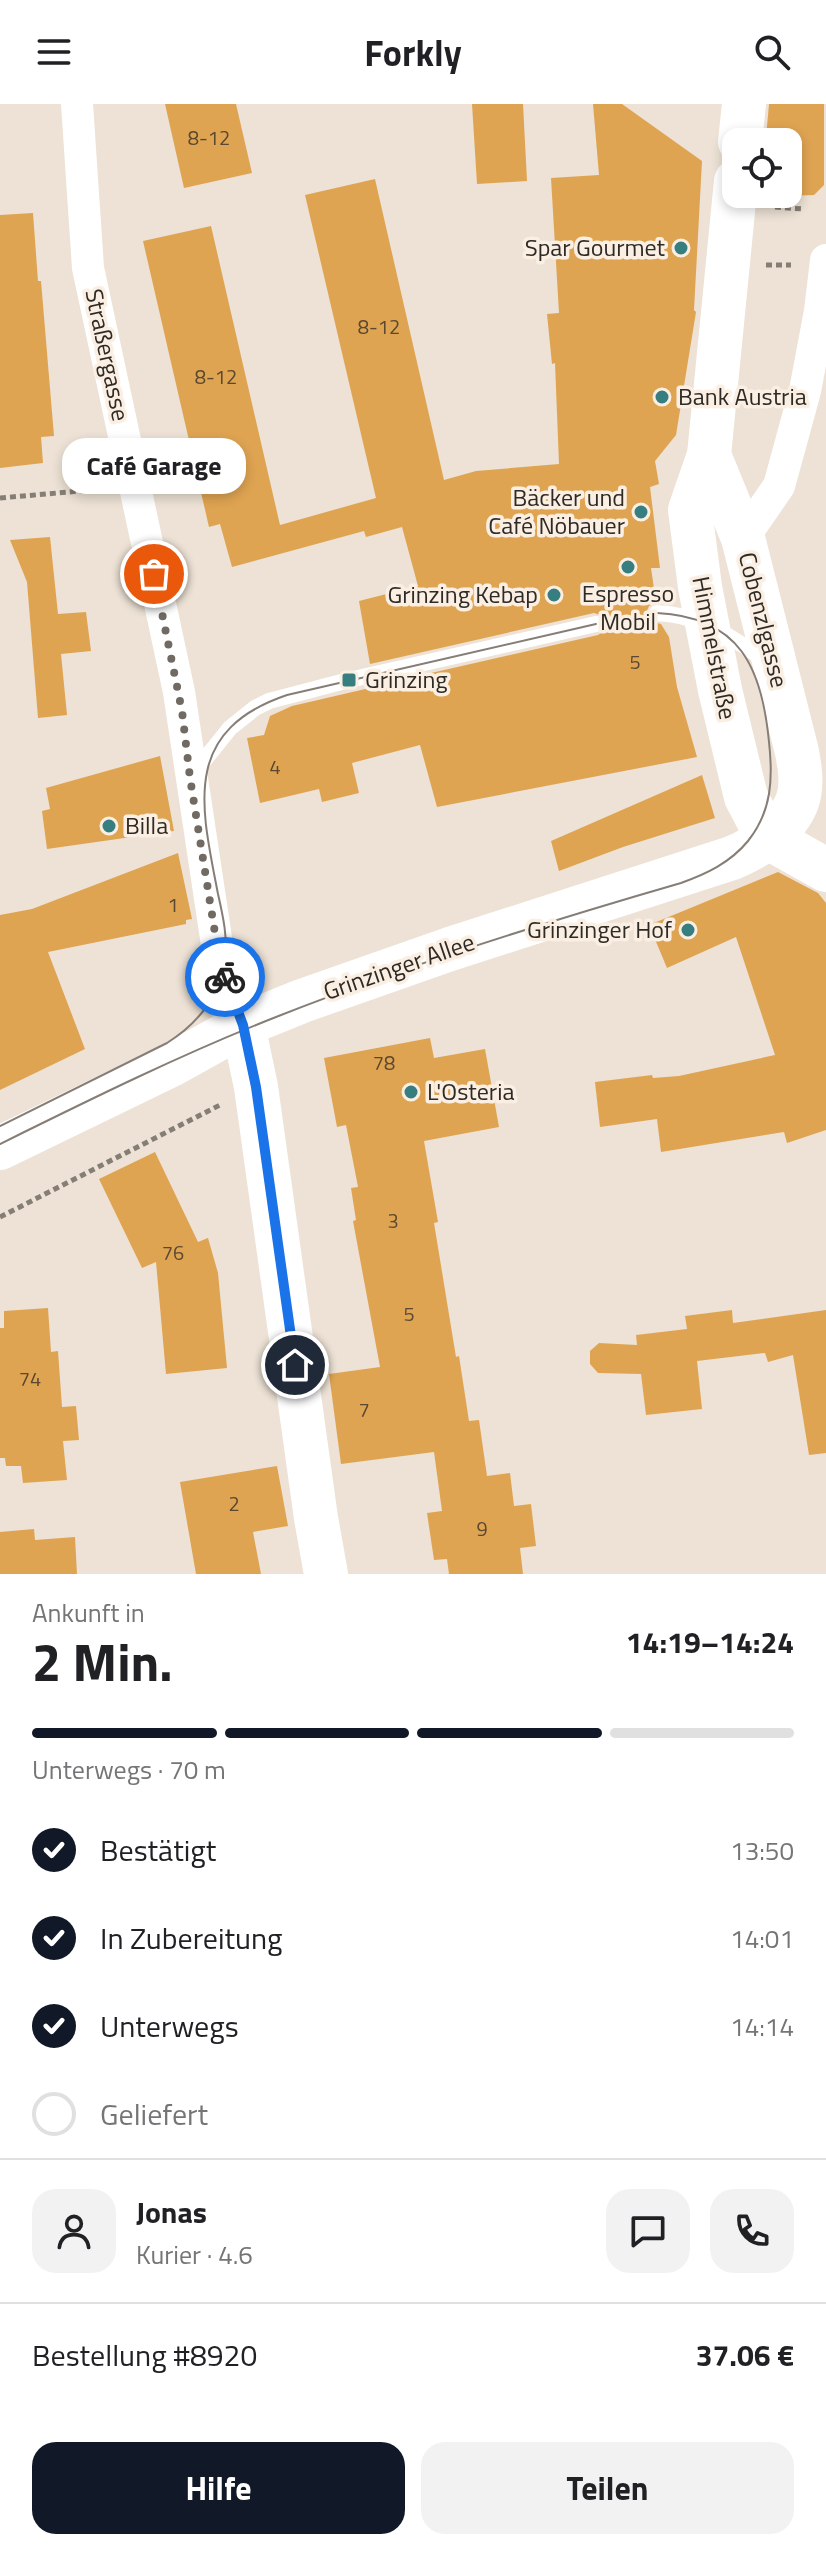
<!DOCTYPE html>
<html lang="de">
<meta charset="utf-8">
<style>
body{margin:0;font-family:"Titillium Web",sans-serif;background:#f2f2f2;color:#202124;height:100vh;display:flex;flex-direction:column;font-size:30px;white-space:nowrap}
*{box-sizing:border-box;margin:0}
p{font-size:26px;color:#757577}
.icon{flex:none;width:44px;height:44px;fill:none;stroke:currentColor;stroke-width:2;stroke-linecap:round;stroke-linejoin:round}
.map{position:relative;height:1470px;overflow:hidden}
.drawer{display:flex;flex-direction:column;background:#fff;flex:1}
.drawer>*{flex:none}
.fabs{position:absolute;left:722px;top:24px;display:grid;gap:16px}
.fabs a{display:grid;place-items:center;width:80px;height:80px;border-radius:16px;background:#fff;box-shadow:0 4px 12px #0003;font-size:40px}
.pin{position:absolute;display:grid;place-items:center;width:68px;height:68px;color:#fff;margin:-34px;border:4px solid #fff;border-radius:50%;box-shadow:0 2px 8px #0007}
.courier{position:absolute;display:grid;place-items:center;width:80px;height:80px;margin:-40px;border:6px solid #1a73e8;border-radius:50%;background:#fff;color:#222;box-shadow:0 2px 10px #0007}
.bubble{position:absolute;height:56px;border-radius:24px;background:#fff;box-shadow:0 4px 12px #0003;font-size:26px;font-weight:700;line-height:56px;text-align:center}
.head em{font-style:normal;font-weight:700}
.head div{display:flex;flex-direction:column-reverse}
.head{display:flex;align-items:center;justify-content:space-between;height:136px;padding:0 32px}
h1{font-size:52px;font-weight:700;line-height:60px}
.bar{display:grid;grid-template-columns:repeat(4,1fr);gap:12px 8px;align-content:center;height:96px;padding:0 32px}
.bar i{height:10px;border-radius:6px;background:#e0e0e0}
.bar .current{background:#111827}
.bar p{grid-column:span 4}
.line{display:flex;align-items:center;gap:20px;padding:0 32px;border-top:2px solid #e0e0e0}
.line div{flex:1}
.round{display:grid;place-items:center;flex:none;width:84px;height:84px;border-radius:24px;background:#f2f2f2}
ol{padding:0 32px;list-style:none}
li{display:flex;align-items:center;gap:24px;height:88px}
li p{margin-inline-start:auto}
li .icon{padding:8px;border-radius:50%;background:#111827;color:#fff;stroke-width:4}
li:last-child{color:#757577}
li i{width:44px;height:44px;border:4px solid #e0e0e0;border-radius:50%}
.action{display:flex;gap:16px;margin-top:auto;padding:16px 32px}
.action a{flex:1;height:92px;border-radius:24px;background:#111827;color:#fff;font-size:32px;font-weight:700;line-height:92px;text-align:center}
.action a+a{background:#f2f2f2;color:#202124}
header{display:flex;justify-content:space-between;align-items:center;height:104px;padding:0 32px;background:#fff;font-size:36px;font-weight:700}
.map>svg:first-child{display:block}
.building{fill:#dfa452}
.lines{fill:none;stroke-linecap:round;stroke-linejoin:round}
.path{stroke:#857e75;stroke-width:5;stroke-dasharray:6 4;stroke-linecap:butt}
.lane{stroke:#fff;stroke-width:16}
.street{stroke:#fff;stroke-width:32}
.secondary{stroke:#fff;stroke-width:44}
.tram{stroke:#867e76;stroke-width:2}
.done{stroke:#716a63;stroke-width:8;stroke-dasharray:0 14.4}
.route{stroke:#1a73e8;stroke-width:10}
.poi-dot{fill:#367e7f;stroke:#faefe2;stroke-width:3}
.labels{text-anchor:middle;stroke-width:7;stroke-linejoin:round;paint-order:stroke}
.number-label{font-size:20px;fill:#5a4830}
.poi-label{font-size:24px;fill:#2e2a25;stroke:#faefe2;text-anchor:end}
.street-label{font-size:24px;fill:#2e2a25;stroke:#faefe2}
</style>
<header><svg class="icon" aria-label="menu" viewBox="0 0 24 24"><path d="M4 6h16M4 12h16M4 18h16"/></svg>Forkly<svg class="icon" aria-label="search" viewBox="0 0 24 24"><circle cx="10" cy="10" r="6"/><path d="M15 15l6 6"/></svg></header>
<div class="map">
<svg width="826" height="1470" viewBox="0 0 826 1470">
<rect width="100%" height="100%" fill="#ede2d5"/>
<g class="building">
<path d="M165,0H236L252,69L184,84Z"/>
<path d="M472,0H523L527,77L477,80Z"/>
<path d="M593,0H622L702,57L694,206L696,208L676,331L655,357L659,380L650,383L660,464H651L656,498L649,502L646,509L650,517L661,520L669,533L677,583L697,653L437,703L420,641L352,659L359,689L322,698L319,685L260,699L247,634L264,631L270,612L292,602L374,583V582L598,531L604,527L607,518L603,512L594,509L370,560L359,497L418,482L402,423L366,433L364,427L232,463L220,420L209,423L143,137L211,122L280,421L376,394L305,91L375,75L444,376L476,367L559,360L555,259L552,260L547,210L559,209L551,74L599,71Z"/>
<path d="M769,0H824V81L814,91L788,92V34H766Z"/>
<path d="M33,109L38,177H41L54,332L41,333L43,359L0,364V111Z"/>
<path d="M50,433L58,510L86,508L91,547L61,550L67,611L38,614L27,478L10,436Z"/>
<path d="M160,652L174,727L47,745L42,707L50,705L46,684Z"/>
<path d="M702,671L715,714L623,743L559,767L551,737Z"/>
<path d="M178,749L192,815L186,816V820L48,848L85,945L0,986V811L32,805Z"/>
<path d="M778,768L818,789L826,799V1026L787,1039L784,1028L661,1048L657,1015L600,1023L595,978L652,971L653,974L679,972L775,951L736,833L667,864L649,821Z"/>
<path d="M430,934L434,954L485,945L499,1023L424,1037L438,1118L434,1119L456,1253L459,1252L469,1317L479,1316L487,1372L510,1369L514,1402L531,1400L536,1442L520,1444L523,1470H449L447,1455L434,1456L427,1409L442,1407L434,1348L341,1360L329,1270L380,1263L353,1117L356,1116L351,1084L358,1083L346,1021L337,1023L324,954Z"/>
<path d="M155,1048L198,1138L208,1134L218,1169L227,1264L166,1270L156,1158L142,1164L99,1075Z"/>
<path d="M48,1204L51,1248L58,1247L62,1303L76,1302L79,1336L63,1337L67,1376L23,1379L21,1362H6L5,1354H0V1224H4V1207Z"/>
<path d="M732,1206L733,1219L826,1206V1349L809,1351L793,1251L768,1258L765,1249L697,1257L702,1305L646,1311L641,1270L598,1269L590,1260V1247L599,1239L637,1241L636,1231L687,1225L685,1212Z"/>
<path d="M277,1362L288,1422L253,1428L261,1470H196L180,1378Z"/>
<path d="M34,1425L35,1436L75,1433L77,1470H0V1428Z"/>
</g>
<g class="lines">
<g class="path">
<path d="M775,103L803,105"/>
<path d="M766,161H791"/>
<path d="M0,394L103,385"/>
<path d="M0,1113L220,1001"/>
</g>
<g class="lane">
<path d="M657,509C702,511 728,532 764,555"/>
<path d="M193,670L230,624L255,604L269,597L349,576L596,520"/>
</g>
<g class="street">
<path d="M77,0L88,164L179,588L219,854L243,921"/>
<path d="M743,434L779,382L805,287L820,207L826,156"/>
</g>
<g class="secondary">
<path d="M740,38L744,0"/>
<path d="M736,77L709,351L690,406L700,483L720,586L746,693L767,733"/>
<path d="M767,733L826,766"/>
<path d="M243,921L256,983L316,1414L326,1470"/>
<path d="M0,1044L171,961L243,921L302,897L450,845L732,754C757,744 787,724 797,698C803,682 800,664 797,648L743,434L709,351"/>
</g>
<g class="tram">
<path d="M0,1022L167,939C197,920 219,894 225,857C228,834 223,812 218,790C201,702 181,627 287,591L596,520"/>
<path d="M0,1040C91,995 182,950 276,913C407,861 546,818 681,779C706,770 730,759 748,737C772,707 773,674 769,638C762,564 740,513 657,509"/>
</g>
</g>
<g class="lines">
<path class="done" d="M154,470L182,607L190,674L219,854L225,873"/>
<path class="route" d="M225,873L243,921L256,983L295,1261"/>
</g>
<g class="poi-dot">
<circle cx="681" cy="144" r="8"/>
<circle cx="662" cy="293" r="8"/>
<circle cx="641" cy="408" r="8"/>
<circle cx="628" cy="463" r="8"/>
<circle cx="554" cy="491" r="8"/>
<rect x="341" y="568" width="16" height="16" rx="4"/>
<circle cx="109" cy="722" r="8"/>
<circle cx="688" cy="826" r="8"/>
<circle cx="411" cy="988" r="8"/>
</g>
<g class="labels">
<g class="number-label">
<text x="209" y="41">8-12</text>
<text x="379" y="230">8-12</text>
<text x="216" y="280">8-12</text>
<text x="635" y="565">5</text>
<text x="275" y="670">4</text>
<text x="173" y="808">1</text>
<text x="384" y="966">78</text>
<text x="393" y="1124">3</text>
<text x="173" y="1156">76</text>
<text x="409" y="1217">5</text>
<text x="30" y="1282">74</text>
<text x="364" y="1313">7</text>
<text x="234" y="1407">2</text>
<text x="482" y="1432">9</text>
</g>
<g class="poi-label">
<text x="665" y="152">Spar Gourmet</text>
<text x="678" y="301" text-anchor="start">Bank Austria</text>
<text x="625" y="402">Bäcker und<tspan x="625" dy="28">Café Nöbauer</tspan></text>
<text x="628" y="498" text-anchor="middle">Espresso<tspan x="628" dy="28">Mobil</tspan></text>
<text x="538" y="499">Grinzing Kebap</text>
<text x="365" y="584" text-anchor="start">Grinzing</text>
<text x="125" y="730" text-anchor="start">Billa</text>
<text x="672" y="834">Grinzinger Hof</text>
<text x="427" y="996" text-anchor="start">L'Osteria</text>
</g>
<g class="street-label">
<text transform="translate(107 251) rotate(78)" y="8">Straßergasse</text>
<text transform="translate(763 516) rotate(76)" y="8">Cobenzlgasse</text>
<text transform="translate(714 544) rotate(79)" y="8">Himmelstraße</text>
<text transform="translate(399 863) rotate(-19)" y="8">Grinzinger Allee</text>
</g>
</g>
</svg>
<div class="fabs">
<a><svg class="icon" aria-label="locate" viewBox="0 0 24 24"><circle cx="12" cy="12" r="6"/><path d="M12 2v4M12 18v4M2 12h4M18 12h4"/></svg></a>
</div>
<div class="pin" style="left:154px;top:470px;background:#ea580c"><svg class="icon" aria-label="bag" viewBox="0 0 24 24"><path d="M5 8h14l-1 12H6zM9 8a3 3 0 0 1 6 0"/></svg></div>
<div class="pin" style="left:295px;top:1261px;background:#1f2937"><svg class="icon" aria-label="home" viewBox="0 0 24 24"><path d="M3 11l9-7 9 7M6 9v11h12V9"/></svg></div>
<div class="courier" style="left:225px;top:873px"><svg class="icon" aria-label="bike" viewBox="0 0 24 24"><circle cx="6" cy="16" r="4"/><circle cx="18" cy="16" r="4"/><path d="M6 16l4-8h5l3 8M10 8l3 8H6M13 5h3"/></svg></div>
<div class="bubble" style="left:62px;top:334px;width:184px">Café Garage</div>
</div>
<section class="drawer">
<div class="head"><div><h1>2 Min.</h1><p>Ankunft in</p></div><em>14:19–14:24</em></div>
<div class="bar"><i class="current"></i><i class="current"></i><i class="current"></i><i></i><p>Unterwegs · 70 m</p></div>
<ol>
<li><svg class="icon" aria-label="check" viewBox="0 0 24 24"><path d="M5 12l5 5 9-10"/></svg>Bestätigt<p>13:50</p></li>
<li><svg class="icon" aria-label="check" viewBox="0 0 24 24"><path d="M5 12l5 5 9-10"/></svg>In Zubereitung<p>14:01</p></li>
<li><svg class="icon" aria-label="check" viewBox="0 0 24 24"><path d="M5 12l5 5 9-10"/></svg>Unterwegs<p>14:14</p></li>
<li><i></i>Geliefert</li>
</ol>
<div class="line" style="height:144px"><a class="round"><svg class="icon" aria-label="person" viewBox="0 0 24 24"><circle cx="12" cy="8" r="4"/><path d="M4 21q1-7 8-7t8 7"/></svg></a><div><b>Jonas</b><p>Kurier · 4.6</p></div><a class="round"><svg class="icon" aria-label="chat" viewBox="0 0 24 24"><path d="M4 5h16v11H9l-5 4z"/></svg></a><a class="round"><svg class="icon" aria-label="phone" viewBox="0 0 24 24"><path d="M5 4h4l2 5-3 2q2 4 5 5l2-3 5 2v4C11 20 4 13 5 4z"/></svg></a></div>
<div class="line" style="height:104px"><div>Bestellung #8920</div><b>37.06 €</b></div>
<div class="action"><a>Hilfe</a><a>Teilen</a></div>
</section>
